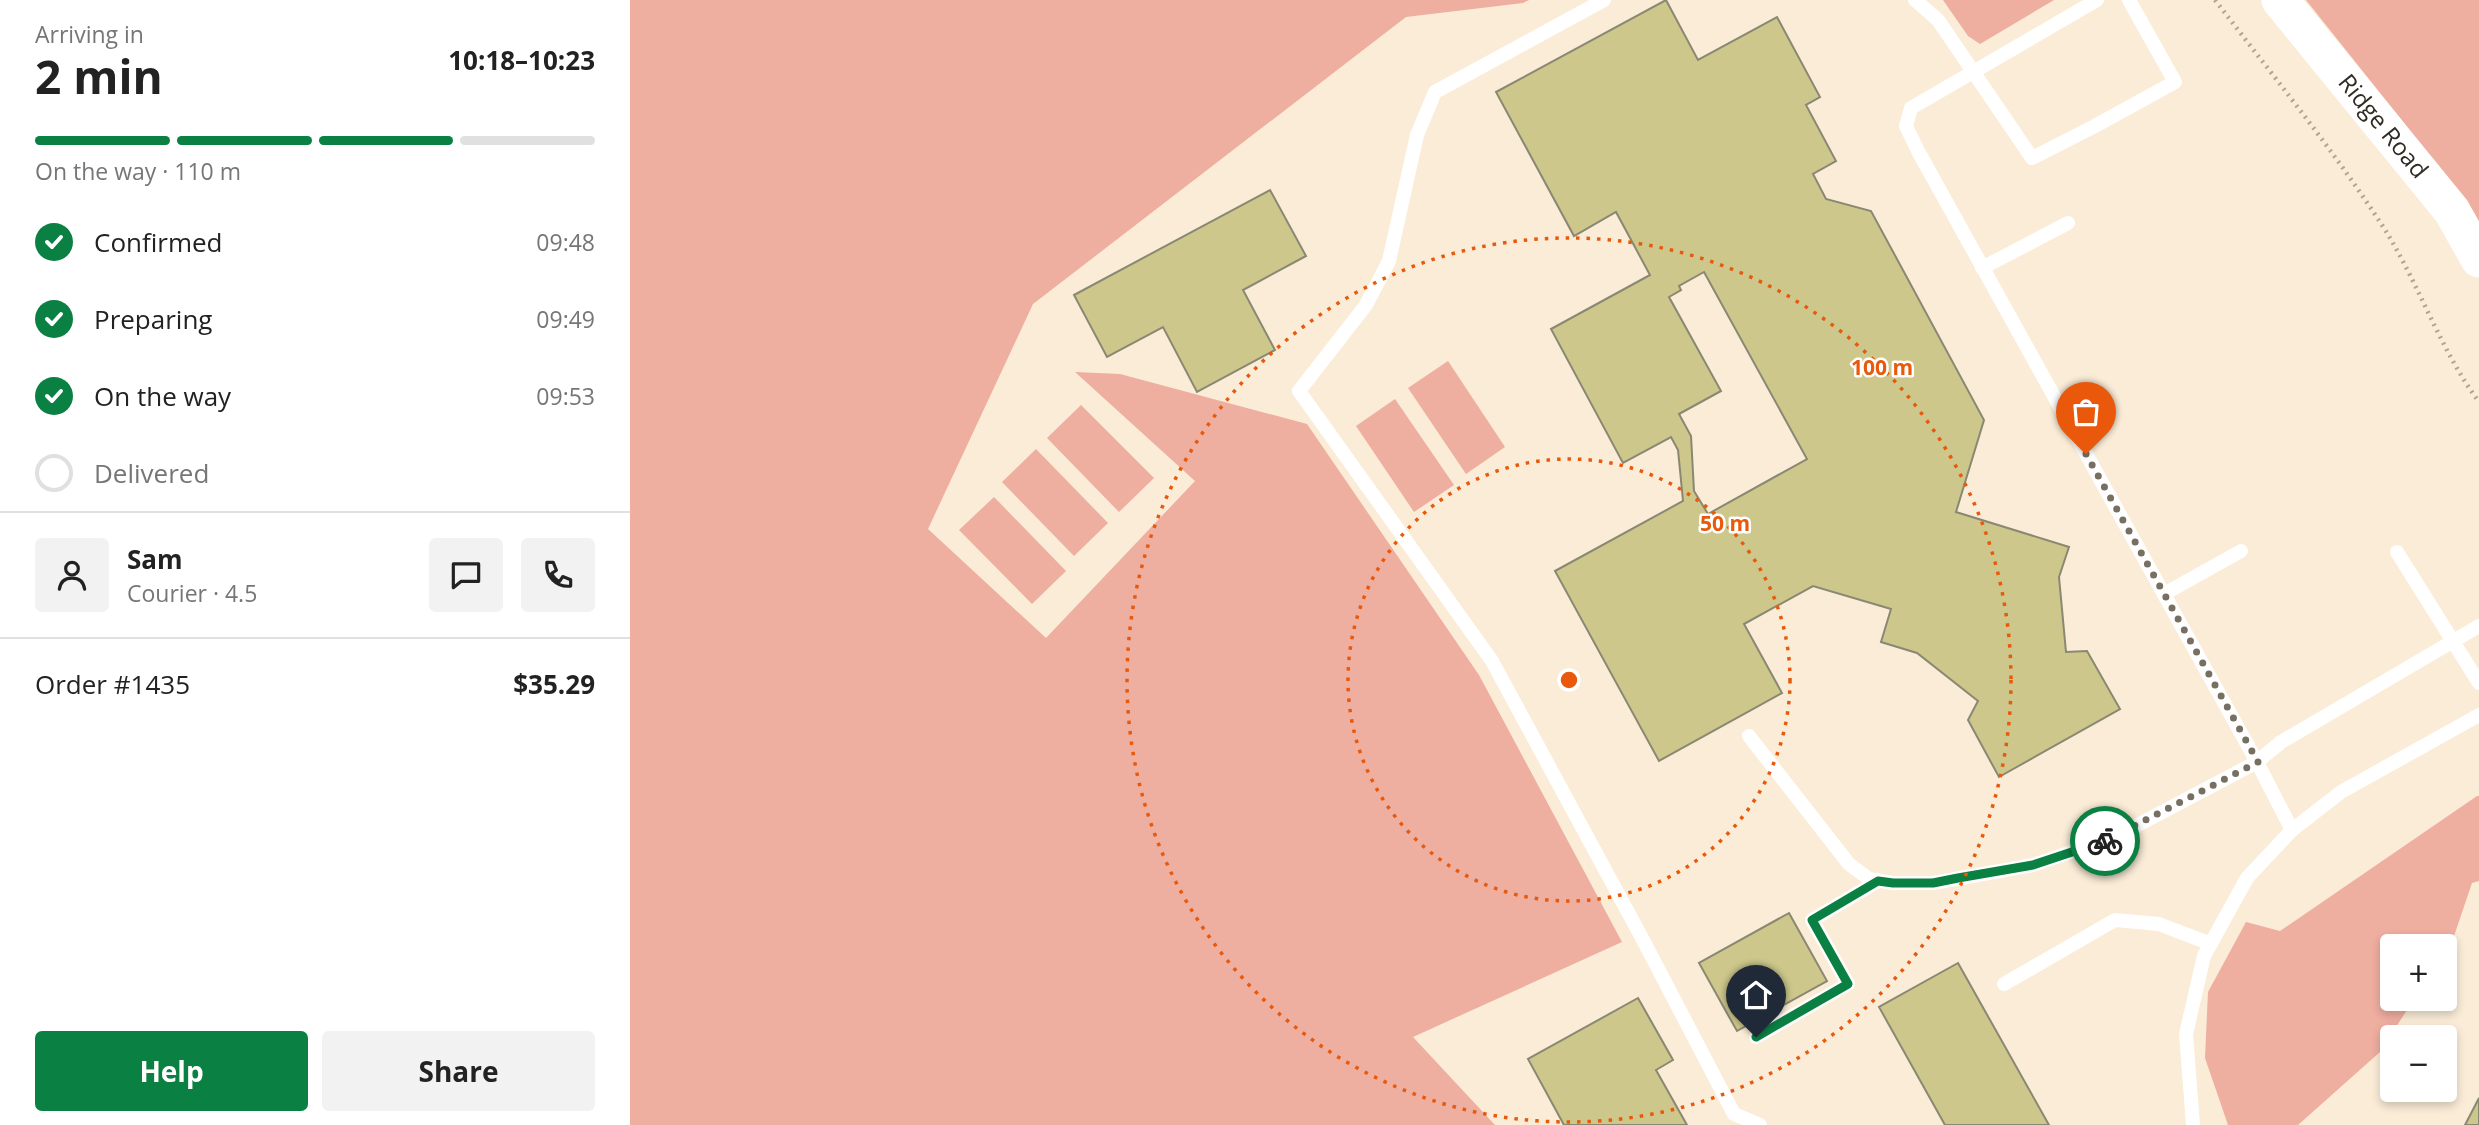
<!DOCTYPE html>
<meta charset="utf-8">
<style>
body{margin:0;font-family:"Open Sans",sans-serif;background:#f2f2f2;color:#222;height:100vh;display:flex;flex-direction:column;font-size:26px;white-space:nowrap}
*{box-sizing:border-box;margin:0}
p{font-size:23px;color:#767676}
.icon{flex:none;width:38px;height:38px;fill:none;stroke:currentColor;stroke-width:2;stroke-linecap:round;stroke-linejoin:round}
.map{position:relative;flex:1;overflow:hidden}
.drawer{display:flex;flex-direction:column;background:#fff;width:630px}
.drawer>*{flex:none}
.buttons{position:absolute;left:1750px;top:934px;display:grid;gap:14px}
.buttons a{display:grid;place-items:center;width:77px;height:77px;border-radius:7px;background:#fff;box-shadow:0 4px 10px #0003;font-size:35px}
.pin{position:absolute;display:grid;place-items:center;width:60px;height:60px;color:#fff;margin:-72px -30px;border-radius:50% 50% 50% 0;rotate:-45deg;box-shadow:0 0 7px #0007}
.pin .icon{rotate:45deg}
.courier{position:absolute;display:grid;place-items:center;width:70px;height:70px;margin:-35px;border:5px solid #0b8043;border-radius:50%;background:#fff;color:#222;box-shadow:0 2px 9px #0007}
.headline em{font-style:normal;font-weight:700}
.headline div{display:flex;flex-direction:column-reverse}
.headline{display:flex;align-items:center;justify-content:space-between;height:119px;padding:0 35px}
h1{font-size:46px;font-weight:700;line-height:52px}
.bar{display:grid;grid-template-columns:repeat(4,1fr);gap:10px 7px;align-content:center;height:84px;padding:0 35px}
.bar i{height:9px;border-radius:5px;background:#e0e0e0}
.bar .current{background:#0b8043}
.bar p{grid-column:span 4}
.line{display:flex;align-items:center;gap:18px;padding:0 35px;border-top:2px solid #e0e0e0}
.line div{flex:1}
.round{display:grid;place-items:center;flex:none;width:74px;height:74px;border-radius:7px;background:#f2f2f2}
ol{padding:0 35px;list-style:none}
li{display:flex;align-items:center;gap:21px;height:77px}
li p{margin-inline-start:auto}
li .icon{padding:7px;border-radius:50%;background:#0b8043;color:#fff;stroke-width:4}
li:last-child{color:#767676}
li i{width:38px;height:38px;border:4px solid #e0e0e0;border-radius:50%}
.button{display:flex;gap:14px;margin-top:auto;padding:14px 35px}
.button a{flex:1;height:80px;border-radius:7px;background:#0b8043;color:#fff;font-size:28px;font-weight:700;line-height:80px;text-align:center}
.button a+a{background:#f2f2f2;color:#222}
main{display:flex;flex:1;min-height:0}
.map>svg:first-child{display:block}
.green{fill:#eeaea0}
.building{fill:#cdc78b;stroke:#8a8873;stroke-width:2;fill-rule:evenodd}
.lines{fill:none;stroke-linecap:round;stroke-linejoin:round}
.path{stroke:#b0a595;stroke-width:4.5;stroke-dasharray:2 5;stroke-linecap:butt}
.service{stroke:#fff;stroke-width:14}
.tertiary{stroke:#fff;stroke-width:37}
.done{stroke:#776f62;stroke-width:7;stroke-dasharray:0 12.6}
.route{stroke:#0b8043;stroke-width:9}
.ring{fill:none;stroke:#e8590c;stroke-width:3.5;stroke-dasharray:3.5 7}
.labels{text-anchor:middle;stroke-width:5;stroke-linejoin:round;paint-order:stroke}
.street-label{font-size:24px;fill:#302b23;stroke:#fff}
.centre{fill:#e8590c;stroke:#fff;stroke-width:3.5}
.ring-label{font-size:21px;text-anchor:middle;font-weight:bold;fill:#e8590c;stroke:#fff;stroke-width:5;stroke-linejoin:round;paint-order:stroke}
</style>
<main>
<section class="drawer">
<div class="headline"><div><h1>2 min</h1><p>Arriving in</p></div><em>10:18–10:23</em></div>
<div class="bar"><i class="current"></i><i class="current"></i><i class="current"></i><i></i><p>On the way · 110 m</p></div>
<ol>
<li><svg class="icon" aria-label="check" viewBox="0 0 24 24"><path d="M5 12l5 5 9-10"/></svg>Confirmed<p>09:48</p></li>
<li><svg class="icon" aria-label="check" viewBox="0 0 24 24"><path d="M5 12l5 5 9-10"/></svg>Preparing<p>09:49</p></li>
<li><svg class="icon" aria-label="check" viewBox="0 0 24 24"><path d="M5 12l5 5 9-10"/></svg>On the way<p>09:53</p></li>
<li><i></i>Delivered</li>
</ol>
<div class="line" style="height:126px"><a class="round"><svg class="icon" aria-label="person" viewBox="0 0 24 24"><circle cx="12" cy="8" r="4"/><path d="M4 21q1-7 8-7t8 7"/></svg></a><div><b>Sam</b><p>Courier · 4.5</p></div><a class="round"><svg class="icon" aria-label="chat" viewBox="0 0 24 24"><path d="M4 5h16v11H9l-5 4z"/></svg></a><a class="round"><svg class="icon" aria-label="phone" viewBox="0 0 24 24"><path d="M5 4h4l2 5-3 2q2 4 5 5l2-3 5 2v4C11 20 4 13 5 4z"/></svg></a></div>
<div class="line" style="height:91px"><div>Order #1435</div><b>$35.29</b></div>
<div class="button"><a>Help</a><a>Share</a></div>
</section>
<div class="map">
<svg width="1849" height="1125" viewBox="0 0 1849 1125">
<rect width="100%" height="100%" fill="#faecd7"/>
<g class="green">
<path d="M0,0H899L893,3L776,17L403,304L298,529L416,638L565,481L445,372L490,374L677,424L849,675L992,942L783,1037L865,1125H0Z"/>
<path d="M1313,0H1424L1350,44L1338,36Z"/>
<path d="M1676,0H1849V257L1774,123Z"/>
<path d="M818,361L875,447L836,474L778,388Z"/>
<path d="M765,399L824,485L784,512L726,426Z"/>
<path d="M451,405L524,478L489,512L417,438Z"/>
<path d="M406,449L478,523L444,556L372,482Z"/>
<path d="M364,497L436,571L402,604L329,530Z"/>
<path d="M1847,796H1849V881L1842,883L1823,939L1815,953V947H1762V999H1784L1750,1052L1668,1125H1598L1575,1058L1578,992L1616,922L1650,931Z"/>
</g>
<g class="building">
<path d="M1036,0L1068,60L1147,17L1190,97L1176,105L1206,161L1183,174L1196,199L1241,211L1354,420L1326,512L1439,547L1429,577L1436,652L1457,651L1490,709L1369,777L1338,720L1348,701L1287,653L1251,642L1261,609L1183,586L1114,624L1152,693L1029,761L925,571L1053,501L1048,450L1041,437L993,463L921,329L1020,275L986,212L944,236L866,92ZM1074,272L1177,459L1078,514L1064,491L1061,436L1049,414L1091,391L1039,297L1051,290L1049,286Z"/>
<path d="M640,190L676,256L613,290L645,350L567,392L533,327L477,357L444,295Z"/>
<path d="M1159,913L1197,981L1107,1031L1069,963Z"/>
<path d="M1328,963L1419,1125H1315L1249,1007Z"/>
<path d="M1008,998L1043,1060L1026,1070L1057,1125H934L898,1059Z"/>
<path d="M1849,1098V1125H1835Z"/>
</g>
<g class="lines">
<path class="path" d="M1585,0C1640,72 1698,143 1748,219C1787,277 1807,345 1849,402"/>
<g class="service">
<path d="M974,0L805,92L787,135L759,261L736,305L669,391L862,661L1012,938L1104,1114L1130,1125"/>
<path d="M1285,0L1308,20L1402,158L1463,127L1545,82L1499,0"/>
<path d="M1467,0L1281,108L1276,126L1288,151L1627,762L1662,830"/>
<path d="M1352,268L1438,223"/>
<path d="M1767,552L1849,683"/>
<path d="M1534,594L1611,551"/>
<path d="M1119,736L1219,864L1239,879L1263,883H1303L1403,865L1485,837L1627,762L1651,742L1849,626"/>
<path d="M1374,984L1485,920L1529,924L1581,944"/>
<path d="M1126,1037L1218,984L1182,920L1248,881"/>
<path d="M1563,1125L1556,1034L1574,956L1617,878L1662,830L1711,792L1849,715"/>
</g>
<path class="tertiary" id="s1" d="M1650,0L1822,211L1849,259"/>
</g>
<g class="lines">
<path class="done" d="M1456,454L1628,762L1475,841"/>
<path class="route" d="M1126,1037L1218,984L1182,920L1248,881L1263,883H1303L1328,878L1403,865L1475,841"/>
</g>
<g class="ring">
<circle cx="939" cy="680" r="221"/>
<circle cx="939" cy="680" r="442"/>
</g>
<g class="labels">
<g class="street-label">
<text dy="8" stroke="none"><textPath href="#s1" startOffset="163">Ridge Road</textPath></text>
</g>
</g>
<circle cx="939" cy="680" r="10" class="centre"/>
<g class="ring-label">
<text x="1252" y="375">100 m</text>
<text x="1095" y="531">50 m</text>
</g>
</svg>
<div class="buttons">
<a>+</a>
<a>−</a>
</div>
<div class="pin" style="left:1456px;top:454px;background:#ea580c"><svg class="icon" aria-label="bag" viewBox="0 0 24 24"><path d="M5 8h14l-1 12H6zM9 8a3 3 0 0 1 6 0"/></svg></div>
<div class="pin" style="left:1126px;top:1037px;background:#1f2937"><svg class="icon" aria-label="home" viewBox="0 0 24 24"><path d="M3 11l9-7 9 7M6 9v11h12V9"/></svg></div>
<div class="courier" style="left:1475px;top:841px"><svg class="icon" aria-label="bike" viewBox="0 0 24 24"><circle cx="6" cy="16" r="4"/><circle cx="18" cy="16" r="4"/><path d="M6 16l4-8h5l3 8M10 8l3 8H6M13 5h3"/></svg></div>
</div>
</main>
